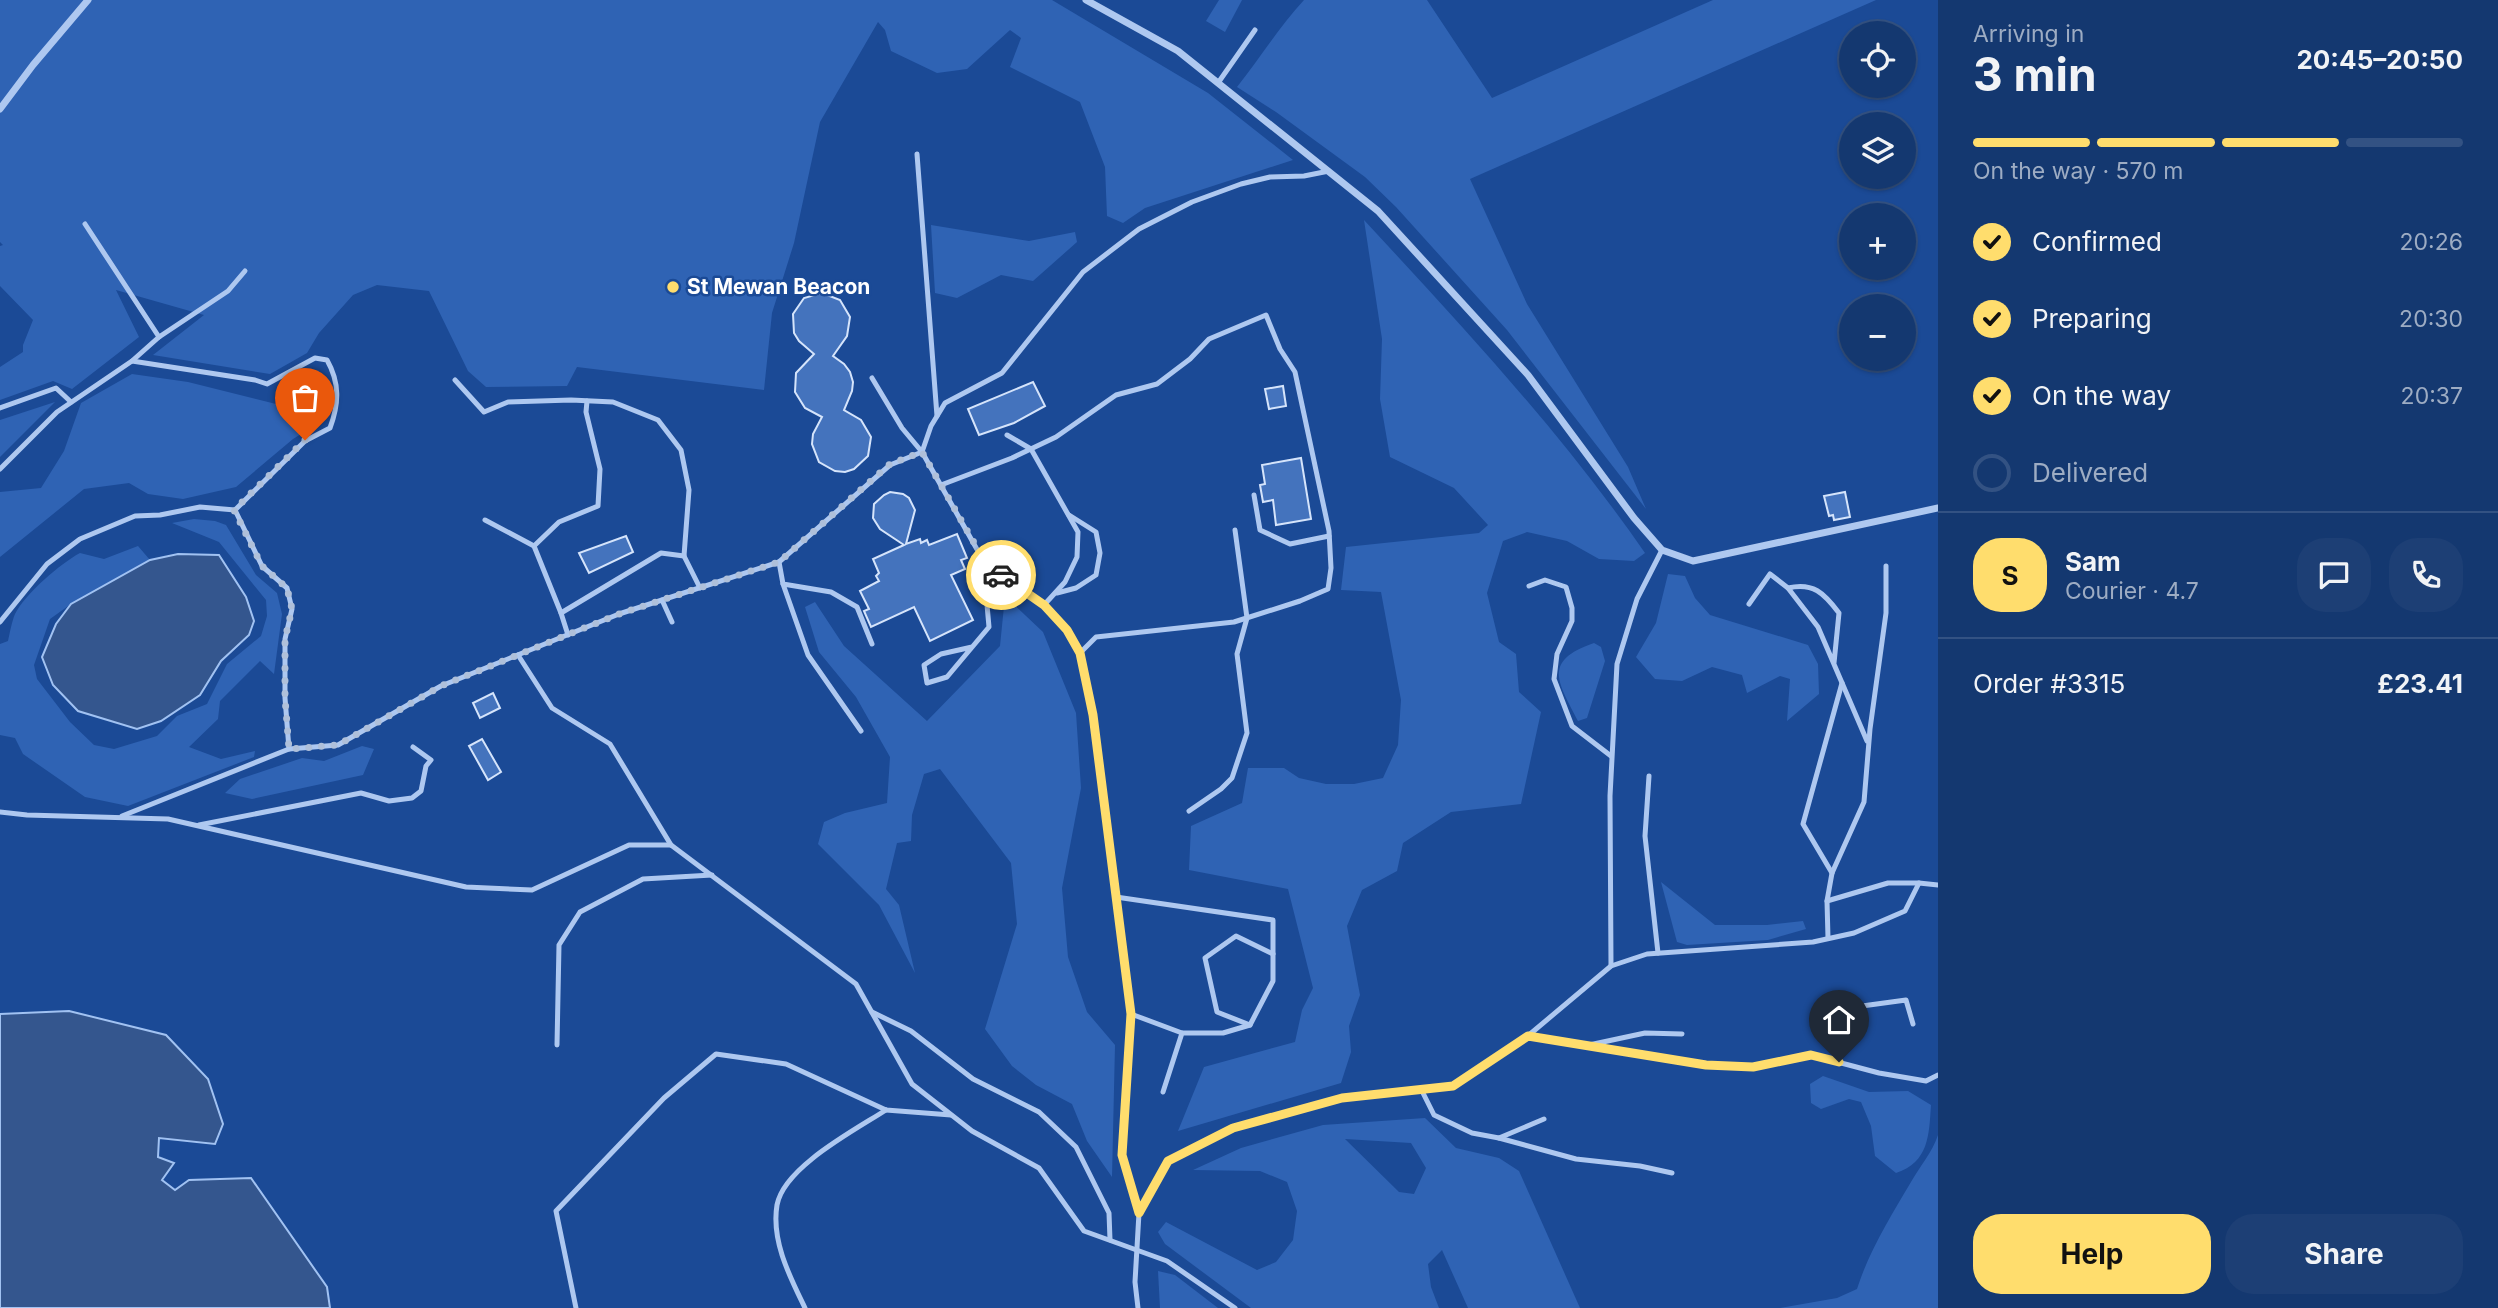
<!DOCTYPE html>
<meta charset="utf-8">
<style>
body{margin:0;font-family:Inter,sans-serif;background:#1d3f75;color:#f1f3f6;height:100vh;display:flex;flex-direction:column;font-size:26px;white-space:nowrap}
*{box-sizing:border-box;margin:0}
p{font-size:23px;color:#9dacc3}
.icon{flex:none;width:38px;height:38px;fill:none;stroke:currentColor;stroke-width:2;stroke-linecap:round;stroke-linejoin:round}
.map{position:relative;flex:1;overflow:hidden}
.sheet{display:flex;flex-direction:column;background:#143870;width:560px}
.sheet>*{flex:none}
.tools{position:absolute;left:1839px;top:21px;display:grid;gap:14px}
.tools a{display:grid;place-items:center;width:77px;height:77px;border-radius:50%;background:#143870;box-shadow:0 2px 5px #0004,0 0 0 2px #335283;font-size:35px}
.pin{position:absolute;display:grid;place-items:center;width:60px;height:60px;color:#fff;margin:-72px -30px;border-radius:50% 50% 50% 0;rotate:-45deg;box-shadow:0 0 7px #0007}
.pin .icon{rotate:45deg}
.courier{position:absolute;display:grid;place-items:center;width:70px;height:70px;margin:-35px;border:5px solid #ffdd6d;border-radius:50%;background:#fff;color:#222;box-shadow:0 2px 9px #0007}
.head em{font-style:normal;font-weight:700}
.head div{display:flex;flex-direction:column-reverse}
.head{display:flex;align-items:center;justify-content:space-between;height:119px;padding:0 35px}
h1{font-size:46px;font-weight:700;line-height:52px}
.bar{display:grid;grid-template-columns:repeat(4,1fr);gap:10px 7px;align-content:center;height:84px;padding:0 35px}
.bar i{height:9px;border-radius:5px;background:#335283}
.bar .current{background:#ffdd6d}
.bar p{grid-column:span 4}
.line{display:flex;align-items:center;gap:18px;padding:0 35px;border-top:2px solid #335283}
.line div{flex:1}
.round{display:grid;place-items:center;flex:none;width:74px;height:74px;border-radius:28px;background:#1d3f75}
ol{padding:0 35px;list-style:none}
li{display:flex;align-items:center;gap:21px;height:77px}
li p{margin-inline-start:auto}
li .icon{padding:7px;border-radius:50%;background:#ffdd6d;color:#111;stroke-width:4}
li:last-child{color:#9dacc3}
li i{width:38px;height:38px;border:4px solid #335283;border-radius:50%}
.primary-button{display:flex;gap:14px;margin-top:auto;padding:14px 35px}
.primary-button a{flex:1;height:80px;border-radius:28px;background:#ffdd6d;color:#111;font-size:28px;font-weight:700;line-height:80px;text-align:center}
.primary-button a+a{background:#1d3f75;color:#f1f3f6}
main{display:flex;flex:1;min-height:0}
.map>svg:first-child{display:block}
.green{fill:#2f63b4;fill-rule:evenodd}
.water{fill:#34568e;stroke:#a1c2f2;stroke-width:2}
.building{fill:#4473bd;stroke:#d5e4fb;stroke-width:2}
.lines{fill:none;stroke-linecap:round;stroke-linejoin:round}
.service{stroke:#aec8f0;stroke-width:5}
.minor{stroke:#aec8f0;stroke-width:7}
.done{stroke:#afc0da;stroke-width:7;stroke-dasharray:0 12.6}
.route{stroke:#ffdd6d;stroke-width:9}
.poi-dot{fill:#ffdd6d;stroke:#1b4a96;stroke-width:2.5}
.labels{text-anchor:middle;stroke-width:5;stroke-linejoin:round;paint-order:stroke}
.poi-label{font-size:21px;font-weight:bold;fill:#fff;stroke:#1b4a96;text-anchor:start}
</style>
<main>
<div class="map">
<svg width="1938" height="1308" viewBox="0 0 1938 1308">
<rect width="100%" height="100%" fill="#1b4a96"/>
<g class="green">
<path d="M0,0H1052L1208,93L1293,160L1145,208L1123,223L1107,216L1105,167L1080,102L1010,67L1021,38L1010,30L967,69L937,73L891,51L885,30L878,22L820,122L794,243L772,313L764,390L577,367L567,386L486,387L468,371L429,291L377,285L353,295L319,333L307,353L270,374L153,355L204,315L116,290L139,337L72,389L53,381L0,400V367L23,352V345L33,320L0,286V246L3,245L0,242Z"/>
<path d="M1219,0H1242L1225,32L1206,21Z"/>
<path d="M1304,0H1427L1492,98L1713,0H1876L1470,179L1527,304L1628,467L1646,509L1507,330L1396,207L1365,177L1276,112L1237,87C1260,58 1279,27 1304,0Z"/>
<path d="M1364,220C1463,327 1562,433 1645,553L1634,561L1599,559L1567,541L1527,532L1503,541L1487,593L1499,642L1516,654L1519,692L1541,712L1521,804L1451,812L1403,843L1397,871L1362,890L1347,926L1360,995L1349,1026L1351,1052L1341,1083L1178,1131L1204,1067L1295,1042L1302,1010L1313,988L1288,889L1189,870L1191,826L1242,803L1248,768H1284L1299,778L1326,784H1354L1383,778L1398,745L1401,700L1381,592L1341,590L1346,547L1479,533L1488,525L1454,488L1390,457L1380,399L1382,339Z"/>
<path d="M931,225L1029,241L1075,232L1077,242L1033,281L1001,275L957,298L935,293Z"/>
<path d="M318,370L327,390L324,420L293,439L236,487L183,499L148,494L129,483L84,489L0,557V492L41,488L64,451L81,403L132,374L188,382L276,404L289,420L311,411L306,385Z"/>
<path d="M55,402L0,457V420Z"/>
<path d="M194,519L215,521L226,525L256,575L277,593L282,614L274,674L260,661L220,701L218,719L189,747L221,759L255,751L254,757L128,806L85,797L23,754L15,738L0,735V644L8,641C10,632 12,621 15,614C25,594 61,563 80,553L104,559L138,546L150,560L71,604L50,619L34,665L37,679L70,722L94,745L114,749L157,736L177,716L207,704L227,664L261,636L267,616L266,600L219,542L172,523Z"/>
<path d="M1668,574L1685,576L1695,598L1710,615L1808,645L1818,664L1819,694L1787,721L1790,679L1780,676L1747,693L1742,675L1712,667L1682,681L1655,679L1636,657L1656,623Z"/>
<path d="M1005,596L1043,632L1076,713L1081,788L1062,888L1068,957L1087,1012L1115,1045L1112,1177L1087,1141L1072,1104L1036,1085L1012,1066L985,1029L1017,924L1011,863L940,769L924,774L912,815L911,841L897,843L886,889L899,905L915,973L879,905L818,844L824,822L845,813L887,803L890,757L856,697L819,652L805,607L815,602L844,646L927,721L1000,646Z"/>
<path d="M1594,643L1601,647L1605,661L1587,718L1578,721C1559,683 1541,661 1594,643Z"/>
<path d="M362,746L374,749L363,775L252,799L225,793L240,779L302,758L324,761Z"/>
<path d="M1661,882L1715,925H1767L1803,921L1806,929L1768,940L1687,945L1677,942Z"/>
<path d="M1823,1076L1869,1092L1908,1091L1931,1105C1929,1135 1929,1162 1896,1173L1875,1156L1871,1126L1861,1102L1849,1099L1821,1109L1811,1103L1810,1084Z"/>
<path d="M1425,1118L1456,1148L1499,1158L1519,1171L1580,1308H1468L1442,1250L1428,1264L1431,1287L1439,1308H1251L1165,1244L1158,1232L1166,1222L1257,1270L1276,1262L1293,1240L1297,1211L1287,1182L1260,1171L1193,1170L1241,1148L1323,1125ZM1345,1139L1411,1143L1426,1168L1414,1194L1399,1192Z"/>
<path d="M1938,1135V1308H1780L1837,1298L1857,1289C1869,1251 1891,1216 1911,1182C1920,1166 1932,1153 1938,1135Z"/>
<path d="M1158,1271L1175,1275L1218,1308H1160Z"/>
</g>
<g class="water">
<path d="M178,554L219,555L246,597L254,621L249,635L221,661L200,695L161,721L137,729L78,711L53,685L42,657L56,624L71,604L150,560Z"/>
<path d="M69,1011L166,1035L208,1079L223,1124L215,1144L159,1138L158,1157L174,1163L162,1180L175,1190L189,1180L251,1178L327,1287L330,1308H0V1014Z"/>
</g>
<g class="building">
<path d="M822,293L840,300L850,317L847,336L833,356L844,364L850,372L853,382L852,391L844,410L861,420L871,437L868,456L854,469L845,472L835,471L819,462L812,444L813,434L822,417L805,408L795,392L796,373L814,354L799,341L794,333L793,314L804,298Z"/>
<path d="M1033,382L1045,406L1014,423L979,435L968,409Z"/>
<path d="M1283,386L1286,406L1269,409L1265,389Z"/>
<path d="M1301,458L1311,519L1276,525L1273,500L1263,502L1260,485L1265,484L1262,465Z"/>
<path d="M890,492L903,494L909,498L915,510L906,544L920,539L921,543L927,540L929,545L957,534L967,558L961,560L965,569L951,575L973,620L930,641L914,607L871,627L864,611L869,609L860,591L879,581L876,576L879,573L873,559L904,545L880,529L873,518L874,504L884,495Z"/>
<path d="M1845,492L1850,517L1834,520L1833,515L1829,516L1824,496Z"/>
<path d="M626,536L633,552L589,573L579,553Z"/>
<path d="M493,693L500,708L480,718L473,703Z"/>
<path d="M482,739L501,772L488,780L469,746Z"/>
</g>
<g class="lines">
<g class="service">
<path d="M1218,83L1255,30"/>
<path d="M917,154L937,416"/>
<path d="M85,224L159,337"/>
<path d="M132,361L159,337L228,291L245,271"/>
<path d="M455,380L484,412L508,402L571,400L613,402L658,420L681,450L689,490L684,556L700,588"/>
<path d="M0,408L56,388L71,402"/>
<path d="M1007,435L1031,449L1078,532L1077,557L1065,582L1044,605"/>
<path d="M0,469L57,412L132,361L255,380L267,384L315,358L327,360C340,383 339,404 330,428L305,441L235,510"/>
<path d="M941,485L1012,458L1056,437L1116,395L1157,384L1190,359L1209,339L1266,315L1280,349L1295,372L1329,531L1331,568L1328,589L1300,601L1234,622L1096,637L1080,653"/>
<path d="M1254,495L1260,530L1290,544L1329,536"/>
<path d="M485,520L534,546L561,613"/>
<path d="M534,546L559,522L598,506L600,469L586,412L587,401"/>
<path d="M779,562L783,584L831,592L857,607L872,644"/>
<path d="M783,584L808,655L861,731"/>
<path d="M1529,586L1545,580L1566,587L1572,608V621L1557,654L1554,679L1572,726L1611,756"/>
<path d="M1057,593L1076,588L1096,575L1100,553L1096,532L1069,515"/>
<path d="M662,600L672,622"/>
<path d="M1749,604L1770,574L1788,588"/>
<path d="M0,622L47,564L80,539L135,516L160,515L200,507L235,510L262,566L287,588L292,609L285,639V698L289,749"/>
<path d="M568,635L561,613L661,553L684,556"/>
<path d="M972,647L941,654L924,665L927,683L947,677L989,627L983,560"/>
<path d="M518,655L552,708L610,744L671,845"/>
<path d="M1834,663L1839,613C1824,593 1813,582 1788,588L1818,627L1867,741"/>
<path d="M1649,776L1645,836L1658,953"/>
<path d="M1189,811L1221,789L1232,778L1247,733L1237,654L1247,618L1235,530"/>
<path d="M0,812L27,815L168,819L466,887L532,890L629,845H671L856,984L912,1084L972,1131L1039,1168L1084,1231L1167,1261L1235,1308"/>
<path d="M122,816L289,749L338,745L441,686L619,614L779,562L890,465L922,452L902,428L872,378"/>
<path d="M199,825L361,793L389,801L412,798L421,791L426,766L431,760L413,747"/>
<path d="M1832,873L1803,824L1842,683"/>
<path d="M1116,897L1273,920V981L1250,1025L1223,1033H1182L1163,1092"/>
<path d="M1827,901L1832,873L1864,802L1870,729L1886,613V566"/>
<path d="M1828,938L1827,901L1888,883H1919"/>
<path d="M1611,966L1610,796L1617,664L1637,599L1662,550"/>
<path d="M872,1012L911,1031L973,1079L1039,1112L1076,1147L1109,1213L1110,1240"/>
<path d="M1131,1014L1182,1033"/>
<path d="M1250,1025L1217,1012L1205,958L1236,936L1273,954"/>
<path d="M1528,1036L1706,1065L1753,1067L1811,1055L1879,1073L1926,1081L1938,1075"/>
<path d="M557,1045L559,945L580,912L643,879L712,875"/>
<path d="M1589,1045L1645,1033L1682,1034"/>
<path d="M1839,1062L1832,1021L1862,1006L1906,1000L1913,1024"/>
<path d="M1421,1089L1434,1115L1472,1133L1499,1138L1576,1159L1640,1166L1672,1173"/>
<path d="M1499,1138L1544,1119"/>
<path d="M1139,1213L1121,1155L1131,1014L1093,715L1080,653L1067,630L1044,605L1010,582L983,560L922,452L931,426L945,403L1002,373L1083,272L1139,229L1192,202L1241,184L1270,177L1304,176L1329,171"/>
<path d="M576,1308L556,1211L664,1098L716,1054L786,1064L886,1110L951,1115"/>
<path d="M805,1308C790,1277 771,1241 777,1205C784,1167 855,1130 886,1110"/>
<path d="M1138,1308L1135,1282L1139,1213L1168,1161L1232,1128L1342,1098L1453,1086L1517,1045L1611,966L1647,954L1813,942L1854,933L1905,911L1919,883L1938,885"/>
</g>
<g class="minor">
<path d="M1086,0L1178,51L1378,211L1528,375L1634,518L1662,550L1693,561L1938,508"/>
<path d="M0,109L33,65L88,0"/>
</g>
</g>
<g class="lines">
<path class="done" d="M305,440L234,510L262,566L287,588L292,609L285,639V698L289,749L338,745L441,686L619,614L779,562L890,464L922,452L984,560L1001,575"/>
<path class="route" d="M1001,575L1044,605L1067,630L1080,653L1093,715L1131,1014L1122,1155L1139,1213L1168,1161L1233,1128L1342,1098L1453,1086L1528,1036L1706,1065L1753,1067L1811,1055L1839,1062"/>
</g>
<circle class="poi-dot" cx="673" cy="287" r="7"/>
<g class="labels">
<g class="poi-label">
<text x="687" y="294">St Mewan Beacon</text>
</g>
</g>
</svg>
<div class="tools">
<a><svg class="icon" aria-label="locate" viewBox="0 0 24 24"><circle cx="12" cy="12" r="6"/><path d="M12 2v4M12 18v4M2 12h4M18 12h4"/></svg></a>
<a><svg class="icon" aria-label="layers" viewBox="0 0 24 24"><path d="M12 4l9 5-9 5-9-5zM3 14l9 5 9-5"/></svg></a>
<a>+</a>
<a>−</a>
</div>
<div class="pin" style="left:305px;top:440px;background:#ea580c"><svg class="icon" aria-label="bag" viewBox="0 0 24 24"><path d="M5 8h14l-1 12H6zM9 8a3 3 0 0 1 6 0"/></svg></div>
<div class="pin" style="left:1839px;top:1062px;background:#1f2937"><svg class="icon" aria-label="home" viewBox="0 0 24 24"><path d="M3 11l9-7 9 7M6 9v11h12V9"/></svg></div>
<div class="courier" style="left:1001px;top:575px"><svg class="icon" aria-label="car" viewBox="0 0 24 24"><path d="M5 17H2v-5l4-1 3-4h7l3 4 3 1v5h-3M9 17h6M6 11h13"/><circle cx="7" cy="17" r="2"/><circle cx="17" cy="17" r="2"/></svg></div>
</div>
<section class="sheet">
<div class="head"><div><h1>3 min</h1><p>Arriving in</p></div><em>20:45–20:50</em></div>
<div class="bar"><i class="current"></i><i class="current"></i><i class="current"></i><i></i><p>On the way · 570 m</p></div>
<ol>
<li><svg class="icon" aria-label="check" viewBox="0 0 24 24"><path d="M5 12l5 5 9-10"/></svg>Confirmed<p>20:26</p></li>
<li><svg class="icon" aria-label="check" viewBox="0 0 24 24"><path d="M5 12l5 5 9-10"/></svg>Preparing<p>20:30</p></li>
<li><svg class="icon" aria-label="check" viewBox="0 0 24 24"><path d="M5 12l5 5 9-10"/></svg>On the way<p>20:37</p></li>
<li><i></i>Delivered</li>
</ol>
<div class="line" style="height:126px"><b class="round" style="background:#ffdd6d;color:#111">S</b><div><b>Sam</b><p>Courier · 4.7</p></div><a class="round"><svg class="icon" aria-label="chat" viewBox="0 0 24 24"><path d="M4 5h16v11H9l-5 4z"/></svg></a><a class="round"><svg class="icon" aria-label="phone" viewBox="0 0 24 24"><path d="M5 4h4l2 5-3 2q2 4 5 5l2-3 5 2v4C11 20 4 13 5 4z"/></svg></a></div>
<div class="line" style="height:91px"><div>Order #3315</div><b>£23.41</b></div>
<div class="primary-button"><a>Help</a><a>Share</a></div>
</section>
</main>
